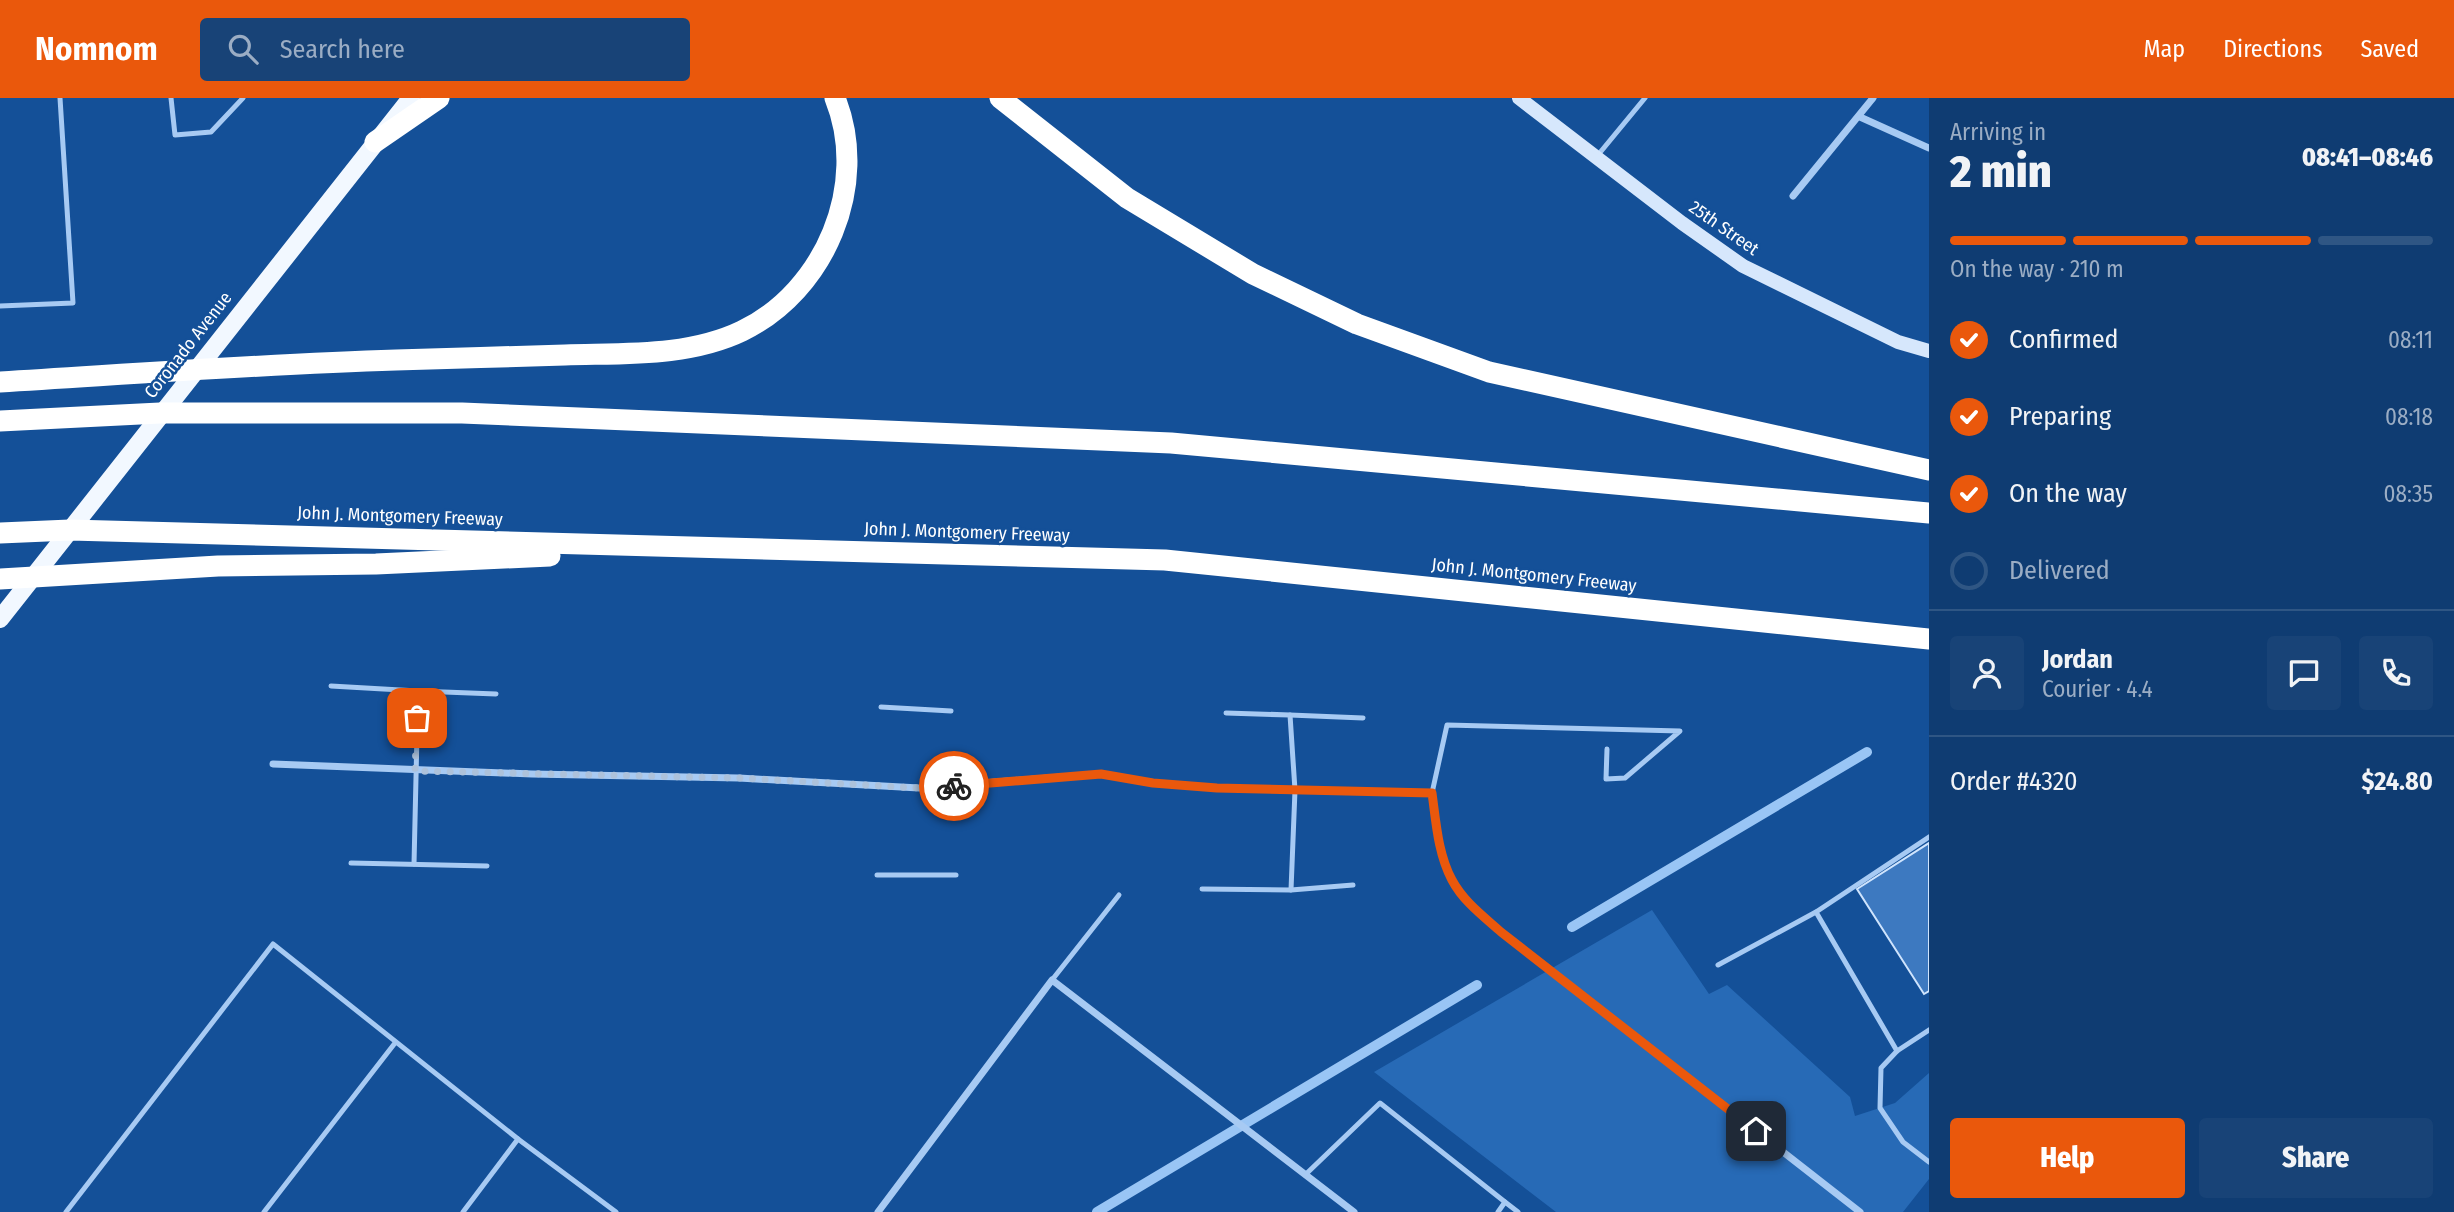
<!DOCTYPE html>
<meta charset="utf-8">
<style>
body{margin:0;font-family:"Fira Sans Condensed",sans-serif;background:#184377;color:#f1f3f6;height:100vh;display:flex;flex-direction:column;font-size:26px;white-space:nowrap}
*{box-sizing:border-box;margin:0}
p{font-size:23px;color:#9badc4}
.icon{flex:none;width:38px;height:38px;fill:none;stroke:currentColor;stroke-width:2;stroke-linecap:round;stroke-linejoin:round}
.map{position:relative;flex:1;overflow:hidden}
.panel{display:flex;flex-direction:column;background:#0f3c72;width:525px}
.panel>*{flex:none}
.pin{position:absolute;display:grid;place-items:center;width:60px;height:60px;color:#fff;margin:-30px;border-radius:14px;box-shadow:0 4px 10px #0006}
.courier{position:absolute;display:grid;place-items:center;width:70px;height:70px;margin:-35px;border:5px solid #ea580c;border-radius:50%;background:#fff;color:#222;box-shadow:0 2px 9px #0007}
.headline em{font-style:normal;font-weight:800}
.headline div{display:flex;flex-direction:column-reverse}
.headline{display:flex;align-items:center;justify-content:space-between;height:119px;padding:0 21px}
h1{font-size:46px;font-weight:800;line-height:52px}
.bar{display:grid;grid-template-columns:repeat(4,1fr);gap:10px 7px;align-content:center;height:84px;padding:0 21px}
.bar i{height:9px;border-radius:5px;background:#2f5684}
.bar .on{background:#ea580c}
.bar p{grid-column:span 4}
.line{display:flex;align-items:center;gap:18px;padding:0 21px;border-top:2px solid #2f5684}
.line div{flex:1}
.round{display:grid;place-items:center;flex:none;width:74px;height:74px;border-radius:7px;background:#184377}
ol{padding:0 21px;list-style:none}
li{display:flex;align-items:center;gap:21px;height:77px}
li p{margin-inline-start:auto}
li .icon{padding:7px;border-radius:50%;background:#ea580c;color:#fff;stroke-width:4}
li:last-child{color:#9badc4}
li i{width:38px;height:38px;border:4px solid #2f5684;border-radius:50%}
.cta{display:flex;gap:14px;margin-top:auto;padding:14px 21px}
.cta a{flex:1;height:80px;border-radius:7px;background:#ea580c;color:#fff;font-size:28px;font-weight:800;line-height:80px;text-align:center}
.cta a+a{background:#184377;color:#f1f3f6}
header{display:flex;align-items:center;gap:42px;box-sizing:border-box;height:98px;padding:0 35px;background:#ea580c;color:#fff}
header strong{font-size:33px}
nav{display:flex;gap:38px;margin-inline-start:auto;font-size:24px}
.search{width:490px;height:63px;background:#184377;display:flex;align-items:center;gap:18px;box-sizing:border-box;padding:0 24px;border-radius:7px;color:#9badc4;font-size:26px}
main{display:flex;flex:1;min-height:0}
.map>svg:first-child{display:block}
.green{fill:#276ab6}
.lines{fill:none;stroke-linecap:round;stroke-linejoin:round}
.stream{stroke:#99c5f5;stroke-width:10}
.building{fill:#3d79c0;stroke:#cfe4fd;stroke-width:2}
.lane{stroke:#a7caf3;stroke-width:5}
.street{stroke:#a7caf3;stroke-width:7}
.secondary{stroke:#d6e7fc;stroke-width:14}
.primary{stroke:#f2f8ff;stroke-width:18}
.highway{stroke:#fff;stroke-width:21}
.done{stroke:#adc2db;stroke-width:7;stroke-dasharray:0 12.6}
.route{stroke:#ea580c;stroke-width:9}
.labels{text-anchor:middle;stroke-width:5;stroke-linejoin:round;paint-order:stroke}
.street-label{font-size:18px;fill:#fff;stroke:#145098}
</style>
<header>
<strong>Nomnom</strong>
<div class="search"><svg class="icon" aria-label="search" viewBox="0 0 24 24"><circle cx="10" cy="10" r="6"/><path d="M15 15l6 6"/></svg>Search here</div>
<nav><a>Map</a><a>Directions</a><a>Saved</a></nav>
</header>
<main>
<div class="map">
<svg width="1929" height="1114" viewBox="0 0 1929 1114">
<rect width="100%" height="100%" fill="#145098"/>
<path class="green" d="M1652,812L1709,896L1727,887L1850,999L1855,1018L1895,1005L1929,975V1081L1903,1114H1556L1374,974Z"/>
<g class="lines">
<g class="stream">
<path d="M1572,829L1867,654"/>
<path d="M1097,1114L1477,887"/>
</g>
</g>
<path class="building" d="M1929,745V893L1924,896L1857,791Z"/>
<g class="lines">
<g class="lane">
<path d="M171,0L175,37L211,34L243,0"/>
<path d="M1598,57L1645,0"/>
<path d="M0,208L73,205L60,0"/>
<path d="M331,588L418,593L414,766"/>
<path d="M418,593L496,596"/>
<path d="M881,609L951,613"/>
<path d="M1290,617L1363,620"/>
<path d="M1432,695L1447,627L1680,633L1625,680L1606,681L1607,651"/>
<path d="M351,765L487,768"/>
<path d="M877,777H956"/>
<path d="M1202,791L1291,792L1295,692L1290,617L1226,615"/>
<path d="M1291,792L1353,787"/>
<path d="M1718,867L1816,814"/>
<path d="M1052,882L1119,797"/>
<path d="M1929,932L1897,953L1881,970L1880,1010L1903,1044L1929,1064"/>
<path d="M1897,953L1816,814L1929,739"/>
<path d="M1305,1077L1380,1005L1505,1104"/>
<path d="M66,1114L273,846L518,1041L616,1114"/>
<path d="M264,1114L395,945"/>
<path d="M463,1114L518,1041"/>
<path d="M1498,1114L1505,1104L1518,1114"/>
</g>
<g class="street">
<path d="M1860,19L1929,50"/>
<path d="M1793,98L1873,0"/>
<path d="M273,666L532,676L739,680L919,690L1101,676L1153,685L1217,690L1432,695C1436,724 1438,756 1452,782C1463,803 1483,818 1501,834L1860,1114"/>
<path d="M878,1114L1052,882L1354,1114"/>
</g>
<path class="secondary" d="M1519,0L1682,125L1743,168L1898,244L1929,253"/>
<path class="primary" d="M0,521L411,0"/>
<g class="highway">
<path d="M1000,0L1127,100L1253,176L1357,226L1489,274L1929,372"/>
<path d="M375,44L439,0"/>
<path d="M0,284C132,276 264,266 396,262C452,260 509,259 565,257C623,255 688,259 742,233C825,193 870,87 835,0"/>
<path d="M0,323L160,315H462L1171,345L1929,415"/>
<path d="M0,435L70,432L1165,462L1929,541"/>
<path d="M0,481L218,468L376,466L550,458"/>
</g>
</g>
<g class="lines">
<path class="done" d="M417,620L415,673L739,680L919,690L954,688"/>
<path class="route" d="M954,688L1101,676L1153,685L1217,690L1432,695C1436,724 1438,756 1452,782C1463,803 1483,818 1501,834L1756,1033"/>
</g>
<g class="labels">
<g class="street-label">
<text transform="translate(1724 130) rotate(35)" y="6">25th Street</text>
<text transform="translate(188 247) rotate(-52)" y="6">Coronado Avenue</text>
<text transform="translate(400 418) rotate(2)" y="6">John J. Montgomery Freeway</text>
<text transform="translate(967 434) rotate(2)" y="6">John J. Montgomery Freeway</text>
<text transform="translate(1534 477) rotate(6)" y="6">John J. Montgomery Freeway</text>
</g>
</g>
</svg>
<div class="pin" style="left:417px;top:620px;background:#ea580c"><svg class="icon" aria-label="bag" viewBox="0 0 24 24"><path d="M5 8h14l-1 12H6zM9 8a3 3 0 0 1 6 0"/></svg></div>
<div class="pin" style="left:1756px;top:1033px;background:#1f2937"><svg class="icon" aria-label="home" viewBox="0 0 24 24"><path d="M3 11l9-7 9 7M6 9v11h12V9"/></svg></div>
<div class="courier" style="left:954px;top:688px"><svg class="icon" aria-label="bike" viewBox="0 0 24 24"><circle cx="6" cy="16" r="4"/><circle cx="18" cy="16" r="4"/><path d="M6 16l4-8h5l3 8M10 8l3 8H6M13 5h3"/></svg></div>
</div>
<section class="panel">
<div class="headline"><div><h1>2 min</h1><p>Arriving in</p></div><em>08:41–08:46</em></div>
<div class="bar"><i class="on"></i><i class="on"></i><i class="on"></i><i></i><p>On the way · 210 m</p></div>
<ol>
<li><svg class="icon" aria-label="check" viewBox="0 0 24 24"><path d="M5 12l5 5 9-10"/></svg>Confirmed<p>08:11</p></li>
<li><svg class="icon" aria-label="check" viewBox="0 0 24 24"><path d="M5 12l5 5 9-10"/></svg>Preparing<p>08:18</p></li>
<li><svg class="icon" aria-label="check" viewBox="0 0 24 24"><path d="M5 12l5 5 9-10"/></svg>On the way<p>08:35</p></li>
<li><i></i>Delivered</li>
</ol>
<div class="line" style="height:126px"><a class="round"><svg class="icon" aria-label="person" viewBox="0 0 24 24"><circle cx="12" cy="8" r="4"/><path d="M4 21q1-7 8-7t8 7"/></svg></a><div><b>Jordan</b><p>Courier · 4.4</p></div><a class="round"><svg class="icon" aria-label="chat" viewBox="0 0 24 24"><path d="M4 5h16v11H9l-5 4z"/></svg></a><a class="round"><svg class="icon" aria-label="phone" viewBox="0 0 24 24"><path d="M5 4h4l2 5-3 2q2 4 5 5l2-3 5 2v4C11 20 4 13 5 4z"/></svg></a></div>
<div class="line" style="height:91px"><div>Order #4320</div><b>$24.80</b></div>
<div class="cta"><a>Help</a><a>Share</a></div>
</section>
</main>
